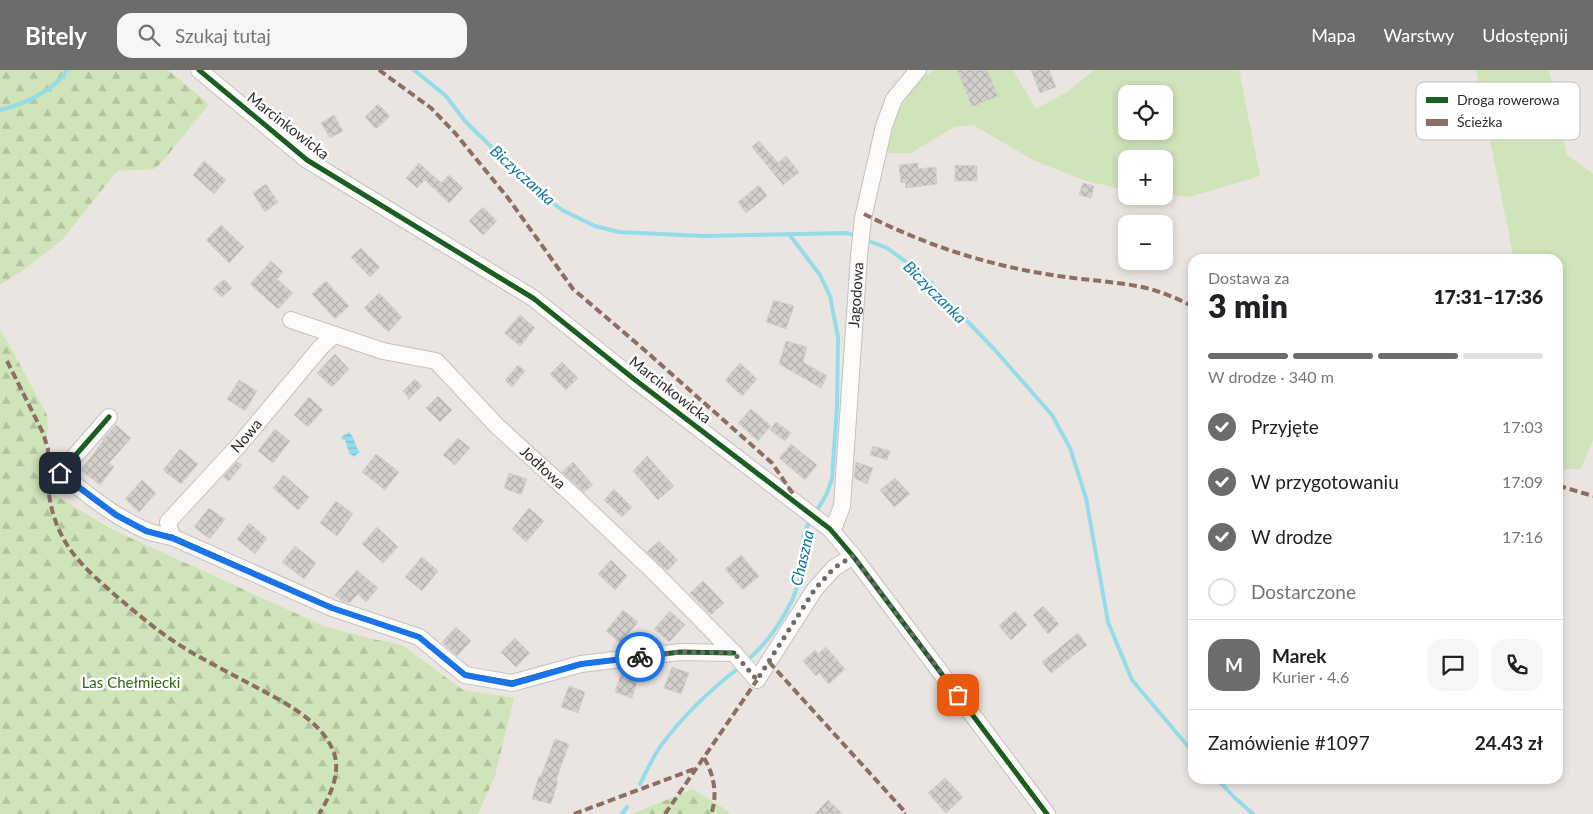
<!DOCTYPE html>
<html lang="pl">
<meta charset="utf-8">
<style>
body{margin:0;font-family:Lato,sans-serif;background:#f6f6f6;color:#202124;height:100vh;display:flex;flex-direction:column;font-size:19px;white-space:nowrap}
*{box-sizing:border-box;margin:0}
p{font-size:16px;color:#757577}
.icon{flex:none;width:28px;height:28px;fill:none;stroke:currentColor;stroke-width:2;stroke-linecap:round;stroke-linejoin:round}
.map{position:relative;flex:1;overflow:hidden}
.drawer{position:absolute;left:1188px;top:184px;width:375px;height:530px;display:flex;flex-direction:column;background:#fff;border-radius:15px;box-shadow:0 2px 8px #0003}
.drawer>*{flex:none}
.fabs{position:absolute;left:1118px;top:15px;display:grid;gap:10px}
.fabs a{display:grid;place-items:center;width:55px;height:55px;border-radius:10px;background:#fff;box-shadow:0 2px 8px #0003;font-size:25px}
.pin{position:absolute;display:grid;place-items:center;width:42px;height:42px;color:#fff;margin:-21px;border-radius:10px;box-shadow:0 2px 8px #0006}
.courier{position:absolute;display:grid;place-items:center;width:50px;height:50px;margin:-25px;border:4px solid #1a73e8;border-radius:50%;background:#fff;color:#222;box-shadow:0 1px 6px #0007}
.head em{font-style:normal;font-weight:800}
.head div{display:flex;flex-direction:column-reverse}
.head{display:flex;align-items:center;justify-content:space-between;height:85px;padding:0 20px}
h1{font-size:32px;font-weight:800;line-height:38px}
.bar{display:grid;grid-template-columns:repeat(4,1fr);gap:8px 5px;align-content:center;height:60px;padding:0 20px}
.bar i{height:6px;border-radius:4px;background:#e0e0e0}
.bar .active{background:#6e6c6a}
.bar p{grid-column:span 4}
.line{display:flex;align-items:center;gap:12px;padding:0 20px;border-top:1px solid #e0e0e0}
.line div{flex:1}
.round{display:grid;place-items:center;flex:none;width:52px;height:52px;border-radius:15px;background:#f6f6f6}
ol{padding:0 20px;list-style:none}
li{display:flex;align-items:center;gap:15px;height:55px}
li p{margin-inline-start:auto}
li .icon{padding:5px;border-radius:50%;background:#6e6c6a;color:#fff;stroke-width:4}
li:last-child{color:#757577}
li i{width:28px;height:28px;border:2px solid #e0e0e0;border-radius:50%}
header{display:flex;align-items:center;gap:30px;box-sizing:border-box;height:70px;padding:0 25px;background:#6e6c6a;color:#fff}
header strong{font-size:24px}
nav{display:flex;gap:28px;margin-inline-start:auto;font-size:18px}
.search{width:350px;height:45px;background:#f6f6f6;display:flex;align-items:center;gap:12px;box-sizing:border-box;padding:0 18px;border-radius:15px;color:#757577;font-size:19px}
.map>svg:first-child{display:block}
.green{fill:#cfe4b9;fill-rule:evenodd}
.forest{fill:url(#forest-firs)}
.water{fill:url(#water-rules)}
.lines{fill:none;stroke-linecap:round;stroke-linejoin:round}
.stream{stroke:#95dceb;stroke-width:4}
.building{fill:url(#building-cross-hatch);stroke:#d4d1cd}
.minor-casing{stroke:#c3c2c2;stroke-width:18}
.minor{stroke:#fcfbfa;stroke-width:16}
.quiet{stroke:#8d6e63;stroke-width:4;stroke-dasharray:8 4;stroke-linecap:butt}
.cycleway-casing{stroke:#fff;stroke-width:8}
.cycleway{stroke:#1b5e20;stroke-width:5}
.done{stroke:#6e6c6a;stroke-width:5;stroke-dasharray:0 9}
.route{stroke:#1a73e8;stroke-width:6}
.labels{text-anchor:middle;stroke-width:5;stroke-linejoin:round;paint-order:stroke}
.street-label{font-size:15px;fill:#2b2b2b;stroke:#fff}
.park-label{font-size:15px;fill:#31691a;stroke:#fff}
.water-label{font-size:16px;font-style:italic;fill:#0c779e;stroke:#fff}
.key{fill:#fff;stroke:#bfbfbf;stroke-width:1}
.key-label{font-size:14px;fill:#2b2b2b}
</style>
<header>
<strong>Bitely</strong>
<div class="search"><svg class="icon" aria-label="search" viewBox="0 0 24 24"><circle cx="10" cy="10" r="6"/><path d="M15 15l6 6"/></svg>Szukaj tutaj</div>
<nav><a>Mapa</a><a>Warstwy</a><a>Udostępnij</a></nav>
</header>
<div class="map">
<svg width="1593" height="744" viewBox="0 0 1593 744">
<defs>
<pattern id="forest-firs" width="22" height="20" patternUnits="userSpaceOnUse" patternTransform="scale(1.25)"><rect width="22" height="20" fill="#cfe4b9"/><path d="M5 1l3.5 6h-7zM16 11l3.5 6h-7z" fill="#b2c49f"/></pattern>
<pattern id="water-rules" width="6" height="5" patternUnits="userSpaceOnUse" patternTransform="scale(1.25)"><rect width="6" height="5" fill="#95dceb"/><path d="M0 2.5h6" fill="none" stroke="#81bdca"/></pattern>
<pattern id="building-cross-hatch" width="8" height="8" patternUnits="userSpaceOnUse" patternTransform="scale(1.25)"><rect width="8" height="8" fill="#d2cfcc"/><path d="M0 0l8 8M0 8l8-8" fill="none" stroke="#b4b2af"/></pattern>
</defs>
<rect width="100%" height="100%" fill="#eae5e0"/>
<g class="green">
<path d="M934,0H1013L1036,39L1067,22L1094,0H1239L1260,106L1189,127L1164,124V89H1126V120L1086,111L1035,91L973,55L954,57L911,83H887C887,60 903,29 919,12C923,8 929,4 934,0ZM1126,24H1164V61H1126Z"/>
<path d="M1476,0H1549L1567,85L1593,104V370L1581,399H1558V189H1514Z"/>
</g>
<g class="forest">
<path d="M0,0H168L209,34L163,91L154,99L117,101L62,170L26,198L0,215Z"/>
<path d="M0,260L11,278L47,345L48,357L46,370L45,419L111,459L326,557L377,570L391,572L403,576L463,620L514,628L495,706L478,744H0Z"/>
<path d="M693,719L728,741L729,744H632Z"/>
</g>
<path class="water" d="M349,362C356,368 354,377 360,382L354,387L349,383L345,370H343L341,367Z"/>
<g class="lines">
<g class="stream">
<path d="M414,0L446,26L465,51L532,117L562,140L595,156L619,162L703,166L847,163L857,166"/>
<path d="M0,40C22,35 56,20 67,0"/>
<path d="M789,164L820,205L830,226L838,267L837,337L832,409L827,423L815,444"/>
<path d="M864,169L887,178L920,202L994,279L1052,345L1070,378L1086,428L1108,552L1132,610L1192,681"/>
<path d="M746,591C768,574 793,537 799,510C803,490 798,467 811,450"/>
<path d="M1217,709L1234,727L1253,744"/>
<path d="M640,714C646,702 652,689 660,677C683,645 710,620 741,596"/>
<path d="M622,744L627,737"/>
</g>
</g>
<g class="building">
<path d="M957,0H987L998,26L972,37Z"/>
<path d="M1031,0H1049L1056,17L1040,23Z"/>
<path d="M378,34L390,46L376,59L365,47Z"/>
<path d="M334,45L343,61L330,68L321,53Z"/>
<path d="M759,71L778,93L786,86L799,102L783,115L752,77Z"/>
<path d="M204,91L226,110L214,124L193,105Z"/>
<path d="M419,93L441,113L449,105L463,118L449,133L425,110L417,118L406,108Z"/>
<path d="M918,93V99L936,97L937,114L906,118L905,112L901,113L899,95Z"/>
<path d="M955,95L977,96V111H955Z"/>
<path d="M1083,113L1094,116L1091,128L1079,125Z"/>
<path d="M266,114L278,132L265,142L253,123Z"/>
<path d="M759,115L767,126L746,143L738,132Z"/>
<path d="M483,137L497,151L483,165L469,151Z"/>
<path d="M221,155L244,177L229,193L206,170Z"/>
<path d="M361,178L380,197L370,207L351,187Z"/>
<path d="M271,191L283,202L277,209L293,223L278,239L250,214Z"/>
<path d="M224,209L232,218L222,227L213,219Z"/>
<path d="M326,211L349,236L335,249L312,224Z"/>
<path d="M379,223L402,247L388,262L364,238Z"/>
<path d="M774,230L794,236L786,259L766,252Z"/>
<path d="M520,245L535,258L520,276L504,263Z"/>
<path d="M786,271L807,277L803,292L827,306L821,318L779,294Z"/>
<path d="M335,284L349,299L332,317L317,303Z"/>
<path d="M562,292L578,308L566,320L550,304Z"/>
<path d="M740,293L757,309L742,326L725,310Z"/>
<path d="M518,295L525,301L512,317L505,310Z"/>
<path d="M415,309L422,316L408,330V327L403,321Z"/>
<path d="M239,310L257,321L245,341L227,329Z"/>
<path d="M438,326L452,340L440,352L426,338Z"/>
<path d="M309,327L323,340L308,357L294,345Z"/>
<path d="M751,339L771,356L758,371L738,353Z"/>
<path d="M776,352L791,363L785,371L770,360Z"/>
<path d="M116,355L131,368L109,393L114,397L100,415L81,400L103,371L102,370Z"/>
<path d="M275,359L290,371L273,393L258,381Z"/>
<path d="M458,368L470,378L455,395L443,385Z"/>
<path d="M791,374L817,395L805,410L779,388Z"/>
<path d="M873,376L890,381L887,390L870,385Z"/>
<path d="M180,379L198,394L181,414L163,400Z"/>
<path d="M376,384L399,402L385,420L362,402Z"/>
<path d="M647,386L674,416L658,430L633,401Z"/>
<path d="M237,392L242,395L229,411L223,407Z"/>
<path d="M573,392L593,415L584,422L562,402Z"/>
<path d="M856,392L873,398L867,414L854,408Z"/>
<path d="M509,403L527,409L521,425L504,418Z"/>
<path d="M284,405L309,427L298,440L273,418Z"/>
<path d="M895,408L910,424L894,437L880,420Z"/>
<path d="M142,410L156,423L139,442L125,429Z"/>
<path d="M614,419L632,437L622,447L604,430Z"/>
<path d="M336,431L353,444L337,466L320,453Z"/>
<path d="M209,438L225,449L210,469L194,457Z"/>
<path d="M529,438L544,451L526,472L512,459Z"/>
<path d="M249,453L267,468L255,484L237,469Z"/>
<path d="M377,457L398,477L383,493L362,474Z"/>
<path d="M659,471L678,490L667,501L647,482Z"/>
<path d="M295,476L316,493L304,509L282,492Z"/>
<path d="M741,485L759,506L743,520L725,499Z"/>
<path d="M422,487L438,501L422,521L405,507Z"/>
<path d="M611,490L627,506L615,520L598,504Z"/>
<path d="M357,500L378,518L366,532L358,524L349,533L341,530L335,525Z"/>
<path d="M703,511L724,533L711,545L690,523Z"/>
<path d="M1043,536L1059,554L1048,564L1033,545Z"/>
<path d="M623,540L638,552L620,573L606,561Z"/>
<path d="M670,541L685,555L669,572L654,559Z"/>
<path d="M1015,541L1027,555L1011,570L999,556Z"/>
<path d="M456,557L471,571L457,586L442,572Z"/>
<path d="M1078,563L1087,575L1051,603L1042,592Z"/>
<path d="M515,568L530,583L516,597L501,582Z"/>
<path d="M826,577L845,599L829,614L819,603L816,606L803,591L815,580L818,584Z"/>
<path d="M672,597L689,603L681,624L664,618Z"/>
<path d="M621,603L638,609L632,628L615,622Z"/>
<path d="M569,616L585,622L578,643L561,637Z"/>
<path d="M555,669L569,674L556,710L558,711L551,734L532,729L539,706H541Z"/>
<path d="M945,708L963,727L946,743L928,723Z"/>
<path d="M828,730L843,744H815Z"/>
</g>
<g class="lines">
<defs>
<g id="minor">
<path d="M199,0L307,90L533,228L634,309L830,459L853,486L1047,744"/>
<path id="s1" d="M291,250L383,281L436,291L497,356L578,430L657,505L734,583L757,610L815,519L834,498L853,486"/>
<path d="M109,347L60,403C87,424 113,446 145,460C154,464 163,465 172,467L332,538L419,567L465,605L512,613L581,594L680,582L734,583"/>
<path id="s2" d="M830,459L835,454L842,436L859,186L863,148L884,56L894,29L918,0"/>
<path id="s3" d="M172,467L168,452L240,374L320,278L334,265"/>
</g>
</defs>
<use href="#minor" class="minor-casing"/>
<use href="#minor" class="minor"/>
<g class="quiet">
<path d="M379,0L431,38L455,63L508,128L573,219L641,277L772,393L795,427"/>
<path d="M864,144C923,174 986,195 1052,205C1082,210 1113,211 1142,217C1160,221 1176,228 1192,236"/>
<path d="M7,291L43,363L48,379L47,393"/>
<path d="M60,403L47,393C47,419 50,443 62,466C74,490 96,508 115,525C133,540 150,555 169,568C195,586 226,601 254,616C283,632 322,650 334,683C341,704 330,726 319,744"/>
<path d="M1558,417H1563L1593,426"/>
<path d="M769,592L906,743L905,744"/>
<path d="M704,688C714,704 718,726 711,744"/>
<path d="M574,744L697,698"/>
<path d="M665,744L757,610"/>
</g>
<defs>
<g id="cycleway">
<path d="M199,0L307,90L533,228L634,309L830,459L853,486L1047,744"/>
<path d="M109,347L60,403C87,424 113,446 145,460C154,464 163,465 172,467L332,538L419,567L465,605L512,613L581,594L680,582L734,583"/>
</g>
</defs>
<use href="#cycleway" class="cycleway-casing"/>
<use href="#cycleway" class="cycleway"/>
</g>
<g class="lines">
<path class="done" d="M640,587L680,582L734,583L757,610L815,519L834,498L853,486L958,625"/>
<path class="route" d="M60,403L116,445L146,461L172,468L332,538L419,567L465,605L512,614L581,594L640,587"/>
</g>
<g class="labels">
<g class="street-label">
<text transform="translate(288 56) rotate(38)" y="5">Marcinkowicka</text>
<text dy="5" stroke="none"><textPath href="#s2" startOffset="238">Jagodowa</textPath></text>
<text transform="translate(670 320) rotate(38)" y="5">Marcinkowicka</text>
<text dy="5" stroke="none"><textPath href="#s3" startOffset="132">Nowa</textPath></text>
<text dy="5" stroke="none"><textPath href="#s1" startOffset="302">Jodłowa</textPath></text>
</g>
<g class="park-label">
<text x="131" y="618">Las Chełmiecki</text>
</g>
<g class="water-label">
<text transform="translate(523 105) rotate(42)" y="6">Biczyczanka</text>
<text transform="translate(935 222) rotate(45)" y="6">Biczyczanka</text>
<text transform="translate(802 488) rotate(-77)" y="6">Chaszna</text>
</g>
</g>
<rect x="1416" y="12" width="164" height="58" rx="8" class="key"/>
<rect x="1426" y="27" width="22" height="6" fill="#1b5e20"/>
<rect x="1426" y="49" width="22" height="7" fill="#8d6e63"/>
<g class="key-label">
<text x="1457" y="35">Droga rowerowa</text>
<text x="1457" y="57">Ścieżka</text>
</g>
</svg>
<div class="fabs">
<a><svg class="icon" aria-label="locate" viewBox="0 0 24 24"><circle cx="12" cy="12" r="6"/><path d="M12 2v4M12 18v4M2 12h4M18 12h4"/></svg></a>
<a>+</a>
<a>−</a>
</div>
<div class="pin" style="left:958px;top:625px;background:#ea580c"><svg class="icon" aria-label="bag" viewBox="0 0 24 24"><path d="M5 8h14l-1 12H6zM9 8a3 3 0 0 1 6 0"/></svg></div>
<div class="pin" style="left:60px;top:403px;background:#1f2937"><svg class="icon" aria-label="home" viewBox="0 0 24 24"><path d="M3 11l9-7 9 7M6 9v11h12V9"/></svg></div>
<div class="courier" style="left:640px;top:587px"><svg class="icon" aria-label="bike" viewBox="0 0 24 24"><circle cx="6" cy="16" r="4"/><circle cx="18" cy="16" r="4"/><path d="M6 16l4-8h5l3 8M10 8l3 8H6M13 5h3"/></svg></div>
<section class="drawer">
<div class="head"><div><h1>3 min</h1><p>Dostawa za</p></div><em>17:31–17:36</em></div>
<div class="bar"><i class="active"></i><i class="active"></i><i class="active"></i><i></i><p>W drodze · 340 m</p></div>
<ol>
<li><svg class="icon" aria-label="check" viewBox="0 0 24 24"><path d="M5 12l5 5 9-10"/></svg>Przyjęte<p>17:03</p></li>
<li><svg class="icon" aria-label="check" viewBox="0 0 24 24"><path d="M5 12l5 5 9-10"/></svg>W przygotowaniu<p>17:09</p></li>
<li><svg class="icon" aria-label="check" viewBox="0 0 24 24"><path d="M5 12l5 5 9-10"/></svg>W drodze<p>17:16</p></li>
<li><i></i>Dostarczone</li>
</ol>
<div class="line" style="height:90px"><b class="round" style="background:#6e6c6a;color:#fff">M</b><div><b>Marek</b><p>Kurier · 4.6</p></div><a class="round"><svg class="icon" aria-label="chat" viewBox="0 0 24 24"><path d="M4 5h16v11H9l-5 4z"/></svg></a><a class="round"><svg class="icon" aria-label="phone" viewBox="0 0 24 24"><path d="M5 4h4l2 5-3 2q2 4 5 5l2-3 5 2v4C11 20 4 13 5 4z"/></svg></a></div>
<div class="line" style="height:65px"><div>Zamówienie #1097</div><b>24.43 zł</b></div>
</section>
</div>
